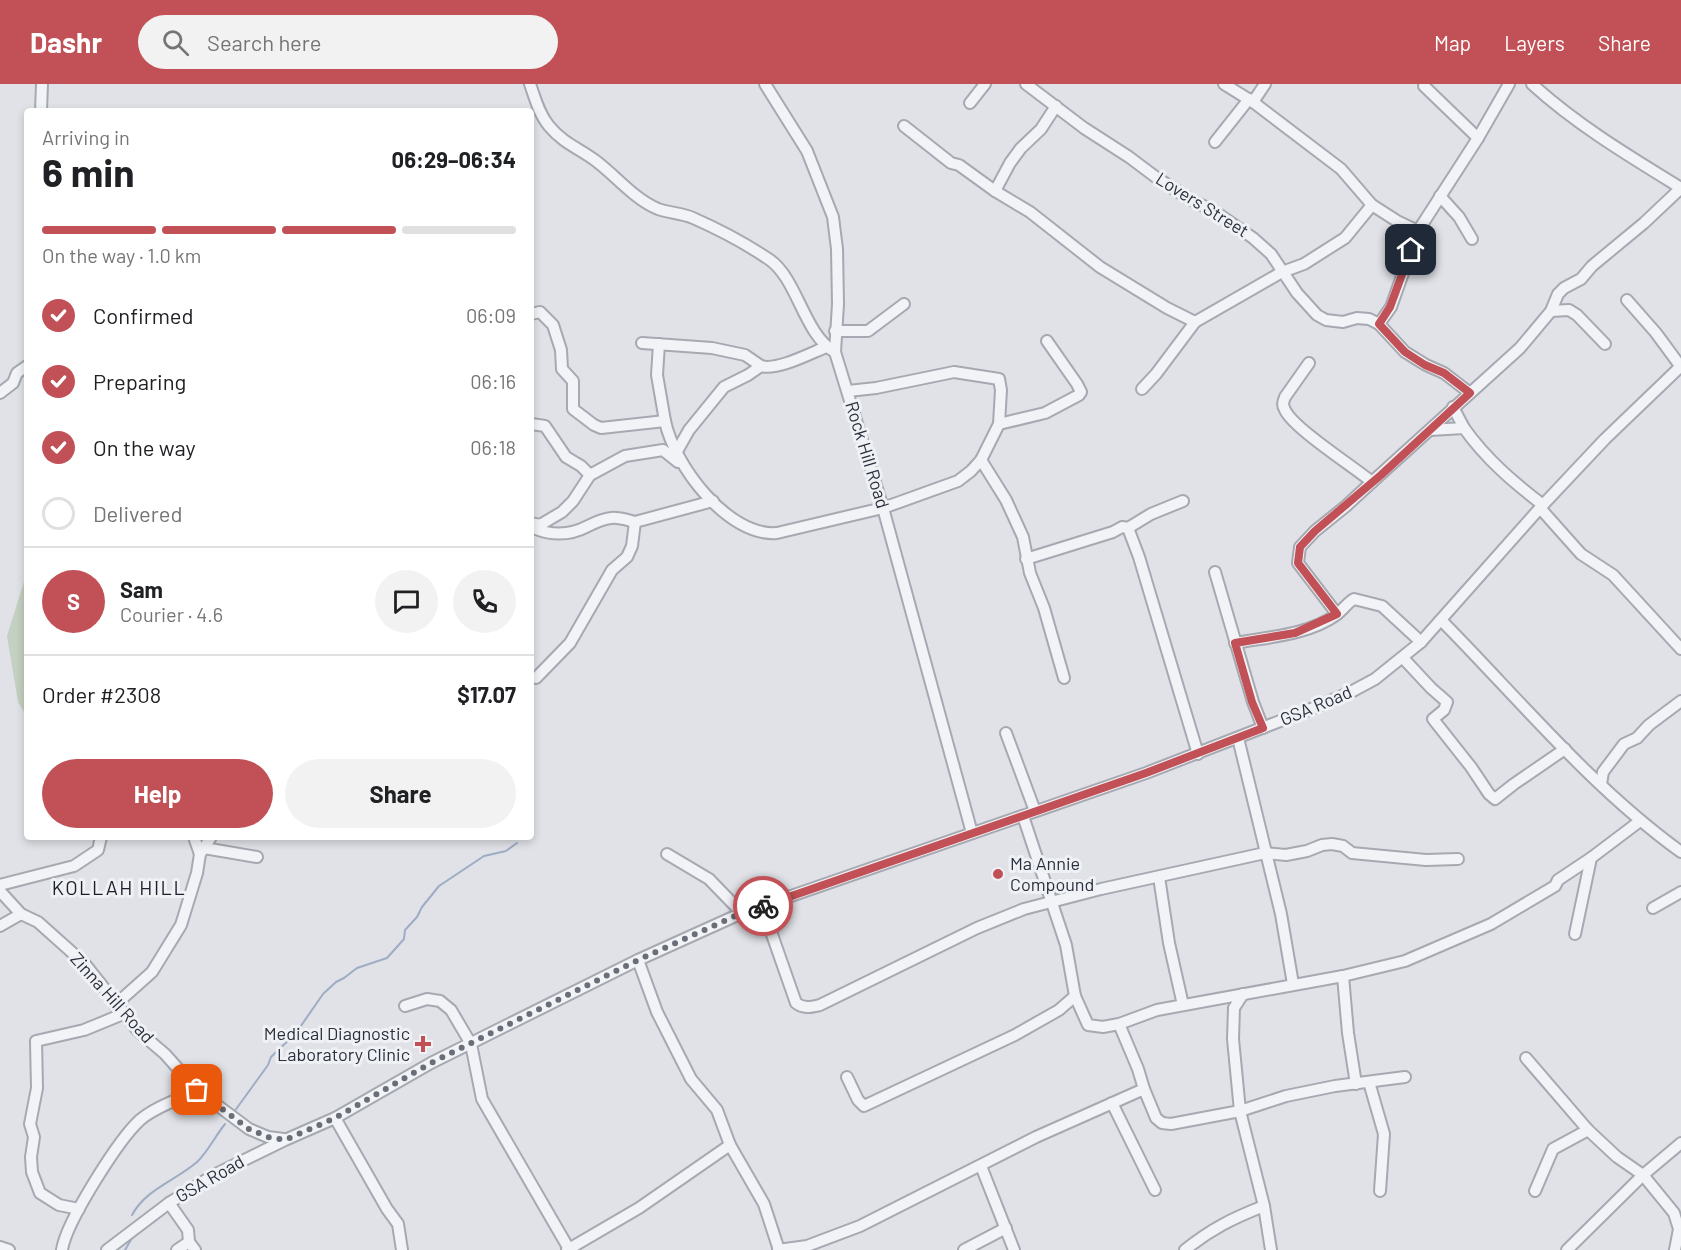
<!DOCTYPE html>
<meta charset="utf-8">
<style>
body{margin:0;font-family:Barlow,sans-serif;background:#f2f2f2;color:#202124;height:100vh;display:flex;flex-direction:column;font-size:22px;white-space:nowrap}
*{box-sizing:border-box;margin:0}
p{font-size:20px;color:#757577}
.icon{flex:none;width:33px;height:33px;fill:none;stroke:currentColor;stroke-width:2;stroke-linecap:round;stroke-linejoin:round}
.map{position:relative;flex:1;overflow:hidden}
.panel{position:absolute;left:24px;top:24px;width:510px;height:732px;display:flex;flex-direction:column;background:#fff;border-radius:6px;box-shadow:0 3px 9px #0003}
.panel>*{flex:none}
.pin{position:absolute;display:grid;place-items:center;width:51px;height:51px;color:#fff;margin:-26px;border-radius:12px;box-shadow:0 3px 9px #0006}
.courier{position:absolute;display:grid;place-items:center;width:60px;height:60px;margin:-30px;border:4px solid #c15156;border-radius:50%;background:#fff;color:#222;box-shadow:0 2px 8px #0007}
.headline em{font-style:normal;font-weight:700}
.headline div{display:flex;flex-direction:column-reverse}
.headline{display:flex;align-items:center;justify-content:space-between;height:102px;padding:0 18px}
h1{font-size:39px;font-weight:700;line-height:45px}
.bar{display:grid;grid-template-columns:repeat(4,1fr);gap:9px 6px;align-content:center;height:72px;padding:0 18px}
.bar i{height:8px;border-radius:4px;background:#e0e0e0}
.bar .current{background:#c15156}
.bar p{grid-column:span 4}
.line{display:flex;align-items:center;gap:15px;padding:0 18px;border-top:2px solid #e0e0e0}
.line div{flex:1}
.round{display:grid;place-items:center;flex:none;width:63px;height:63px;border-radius:32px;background:#f2f2f2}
ol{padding:0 18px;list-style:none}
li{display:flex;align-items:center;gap:18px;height:66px}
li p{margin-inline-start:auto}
li .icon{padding:6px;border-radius:50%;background:#c15156;color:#fff;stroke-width:4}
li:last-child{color:#757577}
li i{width:33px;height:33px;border:3px solid #e0e0e0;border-radius:50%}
.button{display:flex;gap:12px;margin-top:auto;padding:12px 18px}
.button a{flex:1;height:69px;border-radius:36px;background:#c15156;color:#fff;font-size:24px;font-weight:700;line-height:69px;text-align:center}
.button a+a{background:#f2f2f2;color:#202124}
header{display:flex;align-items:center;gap:36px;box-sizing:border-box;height:84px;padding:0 30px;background:#c15156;color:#fff}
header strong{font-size:28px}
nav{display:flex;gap:33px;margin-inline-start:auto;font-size:21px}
.search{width:420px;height:54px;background:#f2f2f2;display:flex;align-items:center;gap:15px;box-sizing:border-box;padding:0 21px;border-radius:33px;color:#757577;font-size:22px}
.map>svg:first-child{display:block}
.green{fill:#c4d0c2}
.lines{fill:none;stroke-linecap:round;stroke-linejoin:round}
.stream{stroke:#9eacc4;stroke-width:2}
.minor-casing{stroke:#a6a9b1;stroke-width:14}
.minor{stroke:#f2f3f6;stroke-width:10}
.done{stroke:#6a6e78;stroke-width:6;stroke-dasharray:0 10.8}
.route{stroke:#c15156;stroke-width:8}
.poi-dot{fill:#c15156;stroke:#eff1f5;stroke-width:2}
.labels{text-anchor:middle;stroke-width:6;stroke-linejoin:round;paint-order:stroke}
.street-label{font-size:18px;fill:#2a2f3d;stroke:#eff1f5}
.poi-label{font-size:18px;fill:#2a2f3d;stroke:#eff1f5;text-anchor:start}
.neighbourhood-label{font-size:20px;letter-spacing:1.5px;fill:#1c202e;stroke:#eff1f5}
</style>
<header>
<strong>Dashr</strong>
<div class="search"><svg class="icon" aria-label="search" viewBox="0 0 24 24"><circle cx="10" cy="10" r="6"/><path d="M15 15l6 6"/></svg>Search here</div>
<nav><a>Map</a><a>Layers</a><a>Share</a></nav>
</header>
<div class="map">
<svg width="1681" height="1166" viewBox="0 0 1681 1166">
<rect width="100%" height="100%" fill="#e0e2e7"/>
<path class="green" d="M27,488V633L18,618L7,552Z"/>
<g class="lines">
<g class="stream">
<path d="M234,1028L268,981L271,973L296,949L323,910L336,898L344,894L357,884L387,874L404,855L405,846L417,833L422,823L439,802L484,772L506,767L517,759"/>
<path d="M132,1131C146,1105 175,1097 197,1078C207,1069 216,1051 225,1040"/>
<path d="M125,1166L132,1154"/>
</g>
<defs>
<g id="minor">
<path d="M530,0C535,14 539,30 549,42C564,60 579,64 596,77C616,92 634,115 658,125C669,129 682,129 693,134C718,145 748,161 770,176C798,196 804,251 835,268"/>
<path d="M765,0L807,67L833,133L837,165L838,220L835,268L883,424L972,749"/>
<path d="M1026,0L1084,44L1129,73L1157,94L1191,116L1214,127L1253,154L1271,170L1297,209L1317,231L1326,236L1343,238L1357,234L1369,235L1379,240L1405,268L1426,281L1444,289L1470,309"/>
<path d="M1224,0L1253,18L1341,85L1372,121L1397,137L1418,147"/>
<path d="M1532,0C1577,41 1629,72 1681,104"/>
<path d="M1424,2L1478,54"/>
<path d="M1253,18L1265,0"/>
<path d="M970,19L985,0"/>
<path d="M41,27L42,0"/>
<path d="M904,42L951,79L959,81L995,107L1030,128L1100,183L1167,224L1195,238"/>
<path d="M1215,58L1249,15"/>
<path d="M995,107L1010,79L1021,64L1041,45L1056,22"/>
<path d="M1440,112L1459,133L1472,155"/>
<path d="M1627,216L1656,249L1681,283"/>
<path d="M1551,227L1569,226L1577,231L1605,260"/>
<path d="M531,230L540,228L553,241L561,266L562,285L573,297V325L594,341L601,344L665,337C674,381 728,453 777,449L883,424L958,397L971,387L981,376L999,340L1045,329L1079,311L1081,308L1077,300L1047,257"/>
<path d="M1379,240L1391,223L1418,147L1478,54L1509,0"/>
<path d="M835,247H868L904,220"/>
<path d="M642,259L712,264L745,271L761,282"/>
<path d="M659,260L657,291L665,337"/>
<path d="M1309,279L1285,313C1283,318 1282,321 1285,326C1293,344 1354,383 1372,398L1520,264L1551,227L1558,210L1564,204L1581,195L1592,182L1644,139L1681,104"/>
<path d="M1142,305L1156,290L1195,238L1282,188L1304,180L1345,154L1372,121"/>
<path d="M848,307L876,304L954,288L999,295L1001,306L999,340"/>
<path d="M0,309L13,299L17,289L27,282"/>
<path d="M1453,323L1464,344"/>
<path d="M531,340L545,342L566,373L581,382L590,391"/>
<path d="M1430,346L1464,344C1486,375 1513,398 1543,421"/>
<path d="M676,369L689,346L724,303L748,291L761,282C777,287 811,269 826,263"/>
<path d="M981,376L1006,416L1023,453L1030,489L1044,524L1064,594"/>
<path d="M1540,424L1581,470L1613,491L1681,565"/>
<path d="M531,439L540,441L562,428L573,417L590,391L625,372L663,366L678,378"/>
<path d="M1128,444L1151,430L1183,417"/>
<path d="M536,445C554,452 571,451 588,442C596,438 602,435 611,434C618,433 627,436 635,438"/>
<path d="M1026,475L1113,448L1122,443L1128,444L1139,473L1198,670"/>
<path d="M1215,488L1253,618L1263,644"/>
<path d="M1337,530L1298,479L1300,463L1315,447L1346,422L1372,398"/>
<path d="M1441,536C1519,615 1591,703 1681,768"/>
<path d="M1235,559C1268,553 1308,551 1336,531C1343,526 1347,519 1354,515L1382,522L1421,558"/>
<path d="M1403,574L1431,604L1447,618L1444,626L1433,635L1471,683L1489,710L1495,715L1514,700L1565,665"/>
<path d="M536,594L570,559L612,486L627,473L632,462L635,438L713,417"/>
<path d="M1006,649L1035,727"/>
<path d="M1238,654L1281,830L1293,900"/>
<path d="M1601,700L1603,688L1624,660L1637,654L1649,641L1681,617"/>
<path d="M194,753L200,770"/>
<path d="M204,764L257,773"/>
<path d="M667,770L709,795L742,829"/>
<path d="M1159,793L1169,859L1183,921"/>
<path d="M0,801L74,782L98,766L101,753"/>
<path d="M0,807L21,830L38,838L85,880L138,947L165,970L197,1006L249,1045L268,1053L284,1055"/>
<path d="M762,822L796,919C804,925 811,923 820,921L977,844L1024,825L1101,805L1265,769L1286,771L1307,767L1322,761L1332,760L1343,762L1352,769L1426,776L1458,775"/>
<path d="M1653,824L1681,808"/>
<path d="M0,842L21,830"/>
<path d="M1575,850L1591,774"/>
<path d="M638,876L657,928L691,995L717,1026L730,1061"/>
<path d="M1343,892L1348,949L1356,1000"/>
<path d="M1243,910L1234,924L1233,955L1240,1027L1264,1122L1271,1166"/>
<path d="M1075,912L1088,941L1103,943L1119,940"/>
<path d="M115,921L152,888L181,841L197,789L200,770L211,753"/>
<path d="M405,922L427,915L440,917L451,926L471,960L482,1015L569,1165"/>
<path d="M1526,974L1588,1046"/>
<path d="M847,993L858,1016L864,1022L1015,951L1059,926L1075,912L1066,861L1023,732"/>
<path d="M1405,993L1335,1002L1286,1012L1240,1027L1171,1040L1162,1039L1156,1034L1144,1005L1138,985L1119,940L1157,926L1343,892L1405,877L1491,840L1555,802L1558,796L1591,774L1640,737"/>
<path d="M1369,998L1384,1050L1380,1107"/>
<path d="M1112,1019L1155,1106"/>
<path d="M335,1034L387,1125L398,1140L402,1166"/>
<path d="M981,1082L1014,1166"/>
<path d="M1535,1107L1553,1065L1588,1046L1617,1073L1643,1091L1674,1129L1679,1145L1675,1166"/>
<path d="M169,1119L188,1146L189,1158L195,1166"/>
<path d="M79,1125L59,1121L40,1109L32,1088L31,1073L34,1053L30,1040L37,1004L36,957L84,946L123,930"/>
<path d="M0,1163L9,1166"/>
<path d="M62,1166C66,1138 119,1055 140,1036C156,1022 179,1016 197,1006"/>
<path d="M107,1166L169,1119L214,1091L285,1056L335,1034L431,979L638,876L742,829L1146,689L1311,625L1349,609L1375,595L1421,558L1540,424L1605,355L1681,282"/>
<path d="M177,1166L189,1158"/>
<path d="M567,1166L639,1124L730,1061L764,1120L779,1166"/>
<path d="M778,1166L807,1162L860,1142L1036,1053L1144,1005"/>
<path d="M964,1166L1006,1144"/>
<path d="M1185,1166C1211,1145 1233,1134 1264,1122"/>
<path d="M1567,1166L1643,1091L1681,1059"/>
</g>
</defs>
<use href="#minor" class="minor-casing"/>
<use href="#minor" class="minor"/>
</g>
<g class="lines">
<path class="done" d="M197,1006L249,1045L268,1053L285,1056L335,1034L431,979L638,876L742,829L763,822"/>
<path class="route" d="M763,822L1146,689L1263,644L1252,618L1235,559L1295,549L1337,530L1298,479L1300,463L1315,447L1381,391L1470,309L1444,289L1425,281L1405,268L1379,240L1390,223L1411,166"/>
</g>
<g class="poi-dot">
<circle cx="998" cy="790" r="6"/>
<path d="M420 951h6v6h6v6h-6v6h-6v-6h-6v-6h6z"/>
</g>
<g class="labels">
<g class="street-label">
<text transform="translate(1202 121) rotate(32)" y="6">Lovers Street</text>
<text transform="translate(867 371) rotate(73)" y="6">Rock Hill Road</text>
<text transform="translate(1316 622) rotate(-23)" y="6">GSA Road</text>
<text transform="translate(112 914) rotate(48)" y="6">Zinna Hill Road</text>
<text transform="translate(210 1095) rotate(-30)" y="6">GSA Road</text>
</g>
<g class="poi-label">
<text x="1010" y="786">Ma Annie<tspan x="1010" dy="21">Compound</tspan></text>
<text x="410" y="956" text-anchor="end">Medical Diagnostic<tspan x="410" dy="21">Laboratory Clinic</tspan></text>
</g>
<g class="neighbourhood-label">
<text x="119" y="811">KOLLAH HILL</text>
</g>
</g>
</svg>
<div class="pin" style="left:197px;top:1006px;background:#ea580c"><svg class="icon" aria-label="bag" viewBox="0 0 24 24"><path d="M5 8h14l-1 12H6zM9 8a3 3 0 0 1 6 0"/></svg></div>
<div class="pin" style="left:1411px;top:166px;background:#1f2937"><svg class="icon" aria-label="home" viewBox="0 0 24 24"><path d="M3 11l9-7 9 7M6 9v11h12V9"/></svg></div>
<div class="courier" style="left:763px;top:822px"><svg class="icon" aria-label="bike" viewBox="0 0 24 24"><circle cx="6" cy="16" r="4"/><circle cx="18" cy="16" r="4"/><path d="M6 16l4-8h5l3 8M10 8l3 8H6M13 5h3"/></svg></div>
<section class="panel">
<div class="headline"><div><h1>6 min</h1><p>Arriving in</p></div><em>06:29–06:34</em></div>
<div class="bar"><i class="current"></i><i class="current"></i><i class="current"></i><i></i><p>On the way · 1.0 km</p></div>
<ol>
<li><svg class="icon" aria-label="check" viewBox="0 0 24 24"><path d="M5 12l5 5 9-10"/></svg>Confirmed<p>06:09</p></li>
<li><svg class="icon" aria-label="check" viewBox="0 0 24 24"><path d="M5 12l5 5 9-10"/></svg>Preparing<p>06:16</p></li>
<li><svg class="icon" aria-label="check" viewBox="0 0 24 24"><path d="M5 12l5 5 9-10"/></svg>On the way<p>06:18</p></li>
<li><i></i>Delivered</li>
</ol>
<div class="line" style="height:108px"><b class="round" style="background:#c15156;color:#fff">S</b><div><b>Sam</b><p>Courier · 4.6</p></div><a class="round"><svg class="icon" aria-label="chat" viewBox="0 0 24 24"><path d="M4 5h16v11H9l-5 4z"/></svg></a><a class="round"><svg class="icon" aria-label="phone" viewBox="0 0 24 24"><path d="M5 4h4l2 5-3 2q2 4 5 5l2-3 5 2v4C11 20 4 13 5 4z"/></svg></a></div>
<div class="line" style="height:78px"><div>Order #2308</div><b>$17.07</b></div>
<div class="button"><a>Help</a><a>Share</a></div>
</section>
</div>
